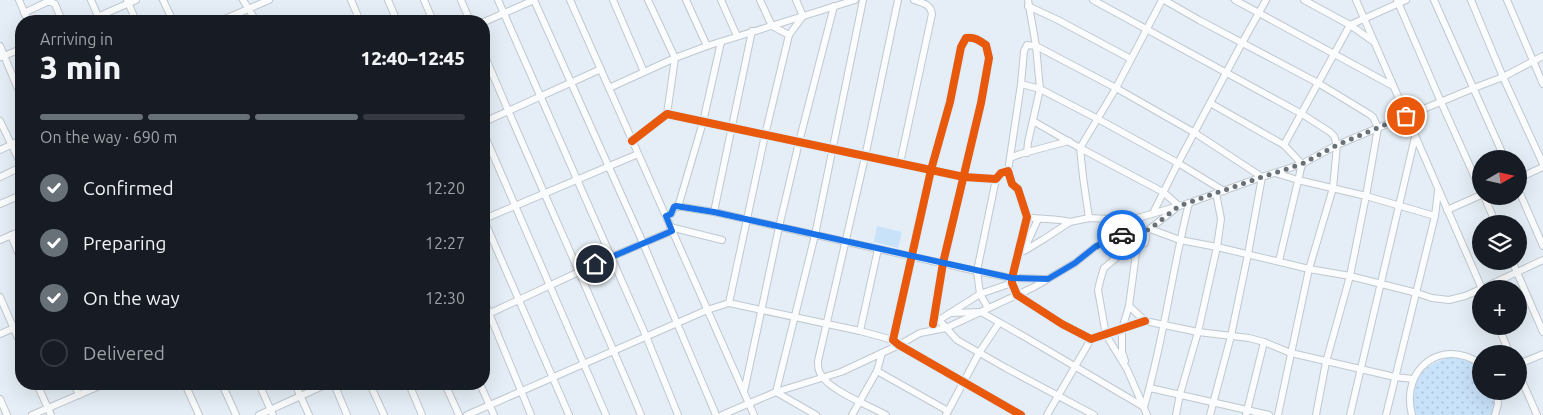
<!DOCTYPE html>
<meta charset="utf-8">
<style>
body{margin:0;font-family:Ubuntu,sans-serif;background:#20242c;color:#f1f3f6;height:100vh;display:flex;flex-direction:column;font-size:19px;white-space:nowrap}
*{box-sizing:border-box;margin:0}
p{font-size:16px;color:#9ea1a6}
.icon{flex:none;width:28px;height:28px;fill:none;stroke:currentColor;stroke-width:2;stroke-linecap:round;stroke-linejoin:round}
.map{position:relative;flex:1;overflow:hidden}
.drawer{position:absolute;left:15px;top:15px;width:475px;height:375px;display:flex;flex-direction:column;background:#171b24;border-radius:20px;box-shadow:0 5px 20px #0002}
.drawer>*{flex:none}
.needle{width:32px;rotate:81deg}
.buttons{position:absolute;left:1472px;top:150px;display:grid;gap:10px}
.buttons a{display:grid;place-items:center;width:55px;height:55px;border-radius:50%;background:#171b24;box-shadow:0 5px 20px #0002;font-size:25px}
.pin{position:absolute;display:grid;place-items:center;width:42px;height:42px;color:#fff;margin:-21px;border:2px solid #fff;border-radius:50%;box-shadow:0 1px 5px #0007}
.courier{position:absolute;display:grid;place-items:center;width:50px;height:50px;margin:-25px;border:4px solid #1a73e8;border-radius:50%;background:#fff;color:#222;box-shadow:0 1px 6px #0007}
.head em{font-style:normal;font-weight:800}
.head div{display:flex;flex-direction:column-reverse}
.head{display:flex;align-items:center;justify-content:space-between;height:85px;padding:0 25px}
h1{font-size:32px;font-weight:800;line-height:38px}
.bar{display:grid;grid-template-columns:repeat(4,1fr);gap:8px 5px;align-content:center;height:60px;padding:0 25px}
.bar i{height:6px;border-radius:4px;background:#363941}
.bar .selected{background:#687178}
.bar p{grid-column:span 4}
ol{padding:0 25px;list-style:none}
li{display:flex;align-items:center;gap:15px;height:55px}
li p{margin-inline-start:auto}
li .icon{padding:5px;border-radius:50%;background:#687178;color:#fff;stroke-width:4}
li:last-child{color:#9ea1a6}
li i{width:28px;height:28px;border:2px solid #363941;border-radius:50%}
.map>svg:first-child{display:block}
.park{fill:url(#park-dots)}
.garden{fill:#c8e2fa}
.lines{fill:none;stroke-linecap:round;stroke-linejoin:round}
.minor-casing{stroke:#c0c8ce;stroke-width:8}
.minor{stroke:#fbfcfe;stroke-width:6}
.cycleway-casing{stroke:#ddeefe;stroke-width:11}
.cycleway{stroke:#e8590c;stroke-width:8}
.done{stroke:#687178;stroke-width:5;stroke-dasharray:0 9}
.route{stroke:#1a73e8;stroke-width:6}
</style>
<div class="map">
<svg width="1543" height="415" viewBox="0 0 1543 415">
<defs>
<pattern id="park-dots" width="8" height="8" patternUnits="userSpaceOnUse" patternTransform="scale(1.25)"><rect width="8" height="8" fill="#c8e2fa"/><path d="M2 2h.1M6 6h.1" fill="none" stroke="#acc2d7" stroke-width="1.8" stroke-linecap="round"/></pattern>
</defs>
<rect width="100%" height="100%" fill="#e5eef6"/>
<path class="park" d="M1451,357C1463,358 1472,360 1481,368V391H1494C1496,399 1495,408 1491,415H1416C1407,384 1421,364 1451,357Z"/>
<path class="garden" d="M877,226L902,232L898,248L874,242Z"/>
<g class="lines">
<defs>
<g id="minor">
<path d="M19,0L28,21"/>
<path d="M91,0L100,21"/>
<path d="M127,0L136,21"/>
<path d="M163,0L173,21"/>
<path d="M243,0L256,21"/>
<path d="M351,0L360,21"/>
<path d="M388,0L397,21"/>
<path d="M424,0L433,21"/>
<path d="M461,0L470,21"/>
<path d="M498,0L646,336L678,415"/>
<path d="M534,0L643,243L716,415"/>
<path d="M570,0L754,415"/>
<path d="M613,0L644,72"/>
<path d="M648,0L675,58L667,114"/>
<path d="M686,0L707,46"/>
<path d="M721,0L737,36"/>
<path d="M760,0L772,26L789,35"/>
<path d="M1093,0L1302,114L1330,132L1334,136L1337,145L1333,188L1309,269L1278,415"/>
<path d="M1164,0L1199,20L1318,83L1369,114L1373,117L1378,128L1366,196L1350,276L1326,362L1316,415"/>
<path d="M1235,0L1393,86"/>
<path d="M1304,0L1350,25L1374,42"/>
<path d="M1356,0L1482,289"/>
<path d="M1397,0L1441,102L1481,191"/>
<path d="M1434,0L1505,159"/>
<path d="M1471,0L1503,77L1543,164"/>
<path d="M1507,0L1543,84"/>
<path d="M1028,6L1058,20L1131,59"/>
<path d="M24,13L47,2H51L55,4L62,21"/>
<path d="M225,19L269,0"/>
<path d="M88,21L136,0"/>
<path d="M484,22L534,0"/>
<path d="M0,46L21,96"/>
<path d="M484,54C535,175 590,294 641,415"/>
<path d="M1,57L21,49"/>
<path d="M1021,84L1040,89L1098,119L1178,163L1224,191"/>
<path d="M609,88L675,58L707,46L855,0"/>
<path d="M1210,103L1284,145L1302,164L1279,261"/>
<path d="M0,121L21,164"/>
<path d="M1033,121L1080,148L1163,192L1179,206"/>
<path d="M484,122L601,69"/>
<path d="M484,134L606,415"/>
<path d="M632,141L667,114L964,177L996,179L1001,173L1008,171L1012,184L1018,189L1027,217L1012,278V283L1017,295L1062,324L1091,339L1145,321"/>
<path d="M1284,145L1350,25L1406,0"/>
<path d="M0,150L21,140"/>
<path d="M1027,153L1028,142L1040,89L1036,46L1028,0"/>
<path d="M1010,158L1020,154L1069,141"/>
<path d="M900,163L932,14C931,4 922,3 914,0"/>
<path d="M1008,171L1021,84L1024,51L1027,45L1036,46L1116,88L1195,133L1262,177L1248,254L1231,336L1210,415"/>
<path d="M1275,173L1298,180L1366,196L1435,216"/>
<path d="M0,177L21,167"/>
<path d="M1519,178L1543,167"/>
<path d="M1519,191L1543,246"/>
<path d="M1484,196L1496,224"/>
<path d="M0,204L21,195"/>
<path d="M678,207L703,122L721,42"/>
<path d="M1447,210L1481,195"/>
<path d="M714,212L752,31"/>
<path d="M1153,213L1178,163L1242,43L1266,0"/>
<path d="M666,216L671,214L675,207L676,206L714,212L981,272L1012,278L1047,279"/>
<path d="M1027,217C1041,220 1056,218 1070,222"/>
<path d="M1089,218L1083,177L1080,148L1116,88L1162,0"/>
<path d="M484,219L638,154"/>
<path d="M484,220L569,415"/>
<path d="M670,227L722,240"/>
<path d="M1150,229L1180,240L1217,247L1309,269L1350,276L1417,293L1432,298L1449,300L1465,296L1481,289"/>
<path d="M1147,231L1176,208"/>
<path d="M11,235L21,260"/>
<path d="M0,240L21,231"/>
<path d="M1133,244L1104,268L1100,281L1098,290L1106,335L1127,369L1147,415"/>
<path d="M1024,250L1038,219"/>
<path d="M1018,252L1024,251L1044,239L1070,222L1089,218L1131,220L1189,203L1262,177L1302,164L1337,145L1474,88L1503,77L1543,56"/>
<path d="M1512,261L1543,332"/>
<path d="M1481,289L1543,260"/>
<path d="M0,297L21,345"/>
<path d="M484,301L531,415"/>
<path d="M729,303L860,331L893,340"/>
<path d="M1129,306L1145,321L1198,332L1249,338L1264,342L1291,353L1395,377L1413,379"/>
<path d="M988,308L980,294L977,271L996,179"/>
<path d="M950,313L981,312L1025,337L1144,407C1164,340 1172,270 1189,203"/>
<path d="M484,316L611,257L672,231"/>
<path d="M939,320L957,340L1006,368L1094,415"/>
<path d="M936,322L980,294L1012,283"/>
<path d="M933,324L943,263L981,103L989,58L986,45C979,40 975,37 966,38L961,47L950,102L931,170L893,340L899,345L1021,415"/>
<path d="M1498,326L1510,354"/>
<path d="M860,331L878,249"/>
<path d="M0,334L21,325"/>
<path d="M882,353L877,371L948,411"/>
<path d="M1125,361L1122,352V329L1129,306L1137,246"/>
<path d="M1519,364L1543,354"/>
<path d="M1519,374L1537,415"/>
<path d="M37,384L51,415"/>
<path d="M74,384L79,395"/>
<path d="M185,384L199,415"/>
<path d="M222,384L236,415"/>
<path d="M259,384L273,415"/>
<path d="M295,384L309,415"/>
<path d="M334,384L347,415"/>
<path d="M370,384L384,415"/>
<path d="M409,384L422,415"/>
<path d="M445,384L459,415"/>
<path d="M480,384L494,415"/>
<path d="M1150,388L1269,415"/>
<path d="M744,392L779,227L799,142L834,6"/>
<path d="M0,399L7,415"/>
<path d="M32,415L104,384"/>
<path d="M259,415L327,384"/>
<path d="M467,415L707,310L729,303L765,135L789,35L803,16L796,0"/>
<path d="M722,415L776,392L841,372L899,345L920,333L946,328L1034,287L1075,263L1095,247L1110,239L1118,235L1128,234L1135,229H1140L1145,231L1146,237L1145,243L1137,246L1133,244L1128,234"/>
<path d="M816,415L776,392L815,235L863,0"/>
<path d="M852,415L877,371"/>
<path d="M886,415C870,406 831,391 822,376C818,371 818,367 818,361L865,157L898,0"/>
<path d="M946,415L979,353L999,323"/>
<path d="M1047,415L1091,339"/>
<path d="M1176,415L1180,394L1198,332L1217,247L1221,219L1216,193"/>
<path d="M1246,415L1264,342"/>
<path d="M1350,415L1415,137"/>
<path d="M1386,415L1435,216L1438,191"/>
<path d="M1412,415C1400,369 1441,337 1481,364"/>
<path d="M1495,415L1498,404L1497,391"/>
</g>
</defs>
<use href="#minor" class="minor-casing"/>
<use href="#minor" class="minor"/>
<defs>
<g id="cycleway">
<path d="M632,141L667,114L964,177L996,179L1001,173L1008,171L1012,184L1018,189L1027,217L1012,278V283L1017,295L1062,324L1091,339L1145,321"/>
<path d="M933,324L943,263L981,103L989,58L986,45C979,40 975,37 966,38L961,47L950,102L931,170L893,340L899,345L1021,415"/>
</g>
</defs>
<use href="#cycleway" class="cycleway-casing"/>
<use href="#cycleway" class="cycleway"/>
</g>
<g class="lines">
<path class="done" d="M1122,235C1131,234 1134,226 1145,231L1150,229L1179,206L1262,177L1302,164L1337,145L1406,116"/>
<path class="route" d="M595,264L672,231L666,216L671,214L674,207L676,206L714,212L1012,278L1048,279L1075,263L1095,247L1110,239L1122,235"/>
</g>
</svg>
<div class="buttons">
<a><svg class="needle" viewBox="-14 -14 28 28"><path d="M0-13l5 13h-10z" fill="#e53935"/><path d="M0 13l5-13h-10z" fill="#9ea1a6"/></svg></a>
<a><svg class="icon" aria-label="layers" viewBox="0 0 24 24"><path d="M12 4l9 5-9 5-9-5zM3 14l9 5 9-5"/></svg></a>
<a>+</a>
<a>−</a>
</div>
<div class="pin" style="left:1406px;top:116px;background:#ea580c"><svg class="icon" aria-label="bag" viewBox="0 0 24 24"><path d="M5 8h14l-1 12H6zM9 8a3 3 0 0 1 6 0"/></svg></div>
<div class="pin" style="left:595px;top:264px;background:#1f2937"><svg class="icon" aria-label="home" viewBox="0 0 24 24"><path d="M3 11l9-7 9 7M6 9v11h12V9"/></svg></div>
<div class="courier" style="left:1122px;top:235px"><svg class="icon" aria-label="car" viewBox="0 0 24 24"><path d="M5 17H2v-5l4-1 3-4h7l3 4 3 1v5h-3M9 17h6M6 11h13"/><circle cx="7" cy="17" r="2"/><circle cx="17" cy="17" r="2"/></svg></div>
<section class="drawer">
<div class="head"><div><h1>3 min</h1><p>Arriving in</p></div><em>12:40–12:45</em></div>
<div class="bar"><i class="selected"></i><i class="selected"></i><i class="selected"></i><i></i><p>On the way · 690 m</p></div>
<ol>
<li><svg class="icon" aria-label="check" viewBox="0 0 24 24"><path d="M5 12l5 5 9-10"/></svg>Confirmed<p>12:20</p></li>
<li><svg class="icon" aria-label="check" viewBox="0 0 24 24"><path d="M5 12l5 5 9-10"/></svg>Preparing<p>12:27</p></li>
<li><svg class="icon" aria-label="check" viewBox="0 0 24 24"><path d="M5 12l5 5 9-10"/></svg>On the way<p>12:30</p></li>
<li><i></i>Delivered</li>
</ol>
</section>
</div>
